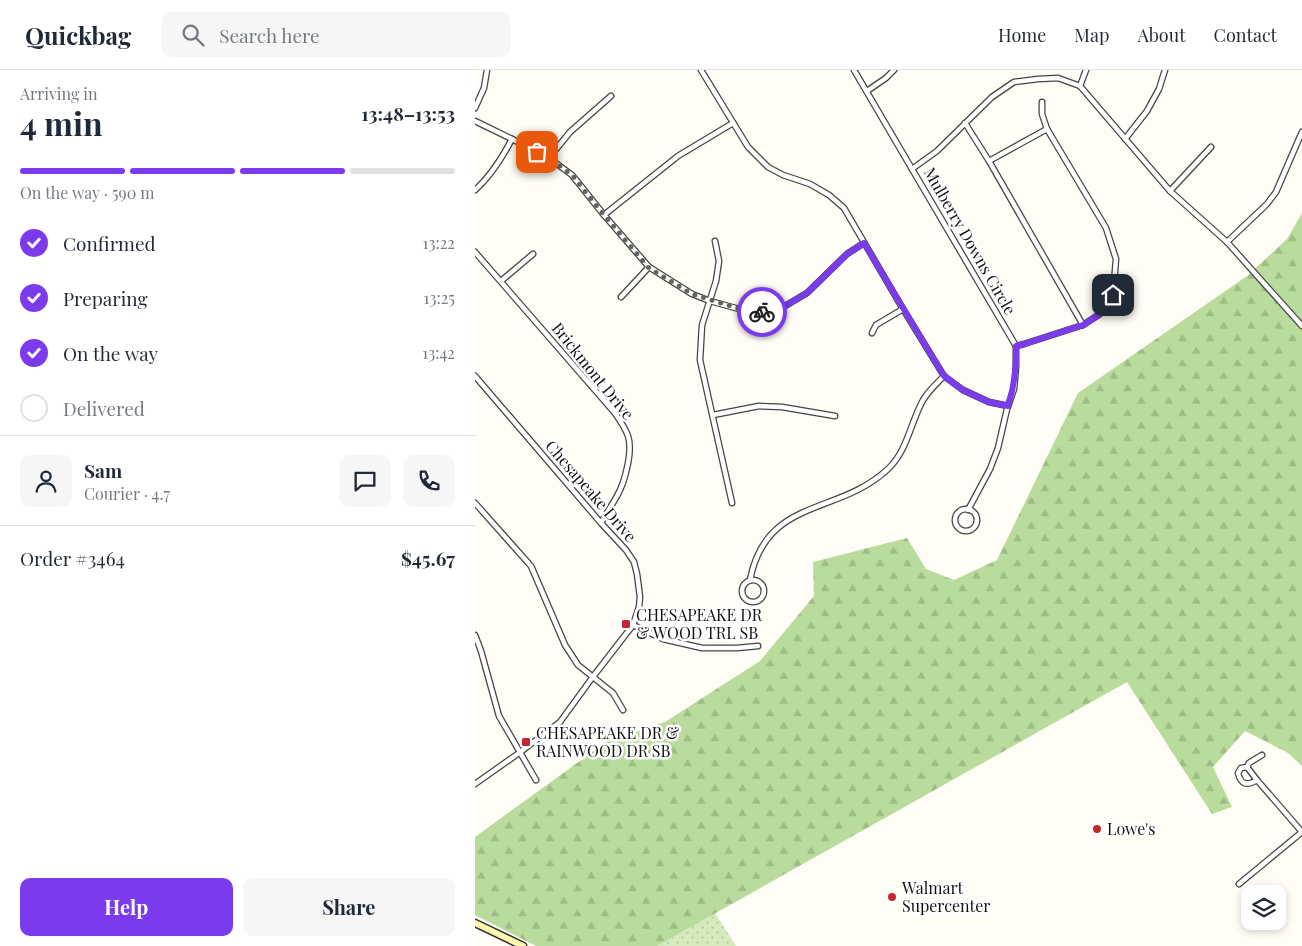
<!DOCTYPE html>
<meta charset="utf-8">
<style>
body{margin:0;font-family:"Playfair Display",serif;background:#f6f6f7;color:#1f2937;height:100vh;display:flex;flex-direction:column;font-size:19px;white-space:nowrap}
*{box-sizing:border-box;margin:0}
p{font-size:16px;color:#747a83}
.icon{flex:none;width:28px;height:28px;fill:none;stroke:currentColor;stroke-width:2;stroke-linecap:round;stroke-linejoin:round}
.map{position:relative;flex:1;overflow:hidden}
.side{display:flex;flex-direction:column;background:#fff;width:475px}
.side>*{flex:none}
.controls{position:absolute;left:766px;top:815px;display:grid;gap:10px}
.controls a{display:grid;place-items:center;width:45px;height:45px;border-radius:10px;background:#fff;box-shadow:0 2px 8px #0003;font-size:25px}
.pin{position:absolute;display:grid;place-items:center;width:42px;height:42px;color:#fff;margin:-21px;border-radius:10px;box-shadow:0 2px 8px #0006}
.courier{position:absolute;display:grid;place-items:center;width:50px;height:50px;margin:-25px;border:4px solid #7c3aed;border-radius:50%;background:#fff;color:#222;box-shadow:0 1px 6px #0007}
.summary em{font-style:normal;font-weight:700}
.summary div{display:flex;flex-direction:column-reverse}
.summary{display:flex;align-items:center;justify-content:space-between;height:85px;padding:0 20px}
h1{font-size:32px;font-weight:700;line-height:38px}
.bar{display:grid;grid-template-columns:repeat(4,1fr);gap:8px 5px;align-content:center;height:60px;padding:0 20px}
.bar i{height:6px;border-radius:4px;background:#e0e1e3}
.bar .on{background:#7c3aed}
.bar p{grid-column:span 4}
.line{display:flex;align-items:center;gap:12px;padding:0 20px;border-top:1px solid #e0e1e3}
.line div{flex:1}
.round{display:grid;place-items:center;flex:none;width:52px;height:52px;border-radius:10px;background:#f6f6f7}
ol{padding:0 20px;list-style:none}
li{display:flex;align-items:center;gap:15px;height:55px}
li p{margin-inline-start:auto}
li .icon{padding:5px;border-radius:50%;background:#7c3aed;color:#fff;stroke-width:4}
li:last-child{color:#747a83}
li i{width:28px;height:28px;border:2px solid #e0e1e3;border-radius:50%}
.cta{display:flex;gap:10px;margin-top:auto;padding:10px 20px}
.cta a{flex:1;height:58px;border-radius:10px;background:#7c3aed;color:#fff;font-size:20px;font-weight:700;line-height:58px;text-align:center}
.cta a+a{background:#f6f6f7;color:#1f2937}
header{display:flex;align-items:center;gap:30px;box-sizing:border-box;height:70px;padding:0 25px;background:#fff;border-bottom:1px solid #e0e1e3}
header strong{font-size:24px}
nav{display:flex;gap:28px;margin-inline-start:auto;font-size:18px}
.search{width:350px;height:45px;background:#f6f6f7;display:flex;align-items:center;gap:12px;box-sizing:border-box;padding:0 18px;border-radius:10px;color:#747a83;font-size:19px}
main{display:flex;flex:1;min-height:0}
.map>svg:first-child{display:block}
.grass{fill:url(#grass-dots)}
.forest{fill:url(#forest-firs)}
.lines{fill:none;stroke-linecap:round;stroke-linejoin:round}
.street-casing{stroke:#444;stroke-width:7}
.secondary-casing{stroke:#333;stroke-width:9}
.street{stroke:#fff;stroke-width:4.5}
.secondary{stroke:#fff6b0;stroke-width:6}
.done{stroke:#646461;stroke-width:5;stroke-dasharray:0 9}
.route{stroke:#7c3aed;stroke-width:6}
.poi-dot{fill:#c4262e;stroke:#fff;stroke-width:2}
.labels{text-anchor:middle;stroke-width:5;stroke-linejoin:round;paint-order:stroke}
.street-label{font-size:16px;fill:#111;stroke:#fff}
.poi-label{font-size:16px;fill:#111;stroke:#fff;text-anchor:start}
</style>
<header>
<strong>Quickbag</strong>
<div class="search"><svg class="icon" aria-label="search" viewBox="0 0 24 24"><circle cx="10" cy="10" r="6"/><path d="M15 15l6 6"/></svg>Search here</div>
<nav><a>Home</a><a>Map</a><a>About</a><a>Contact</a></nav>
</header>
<main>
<section class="side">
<div class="summary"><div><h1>4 min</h1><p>Arriving in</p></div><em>13:48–13:53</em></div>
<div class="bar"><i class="on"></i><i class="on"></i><i class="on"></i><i></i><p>On the way · 590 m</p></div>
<ol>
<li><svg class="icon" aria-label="check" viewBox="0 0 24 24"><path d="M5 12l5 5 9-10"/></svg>Confirmed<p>13:22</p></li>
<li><svg class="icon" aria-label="check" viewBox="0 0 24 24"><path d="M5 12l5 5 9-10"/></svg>Preparing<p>13:25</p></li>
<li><svg class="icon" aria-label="check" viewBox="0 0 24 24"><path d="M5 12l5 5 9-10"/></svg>On the way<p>13:42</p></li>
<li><i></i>Delivered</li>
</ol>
<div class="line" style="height:90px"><a class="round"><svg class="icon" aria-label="person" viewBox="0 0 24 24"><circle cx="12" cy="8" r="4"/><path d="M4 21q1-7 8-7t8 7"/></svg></a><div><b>Sam</b><p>Courier · 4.7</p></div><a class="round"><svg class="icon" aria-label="chat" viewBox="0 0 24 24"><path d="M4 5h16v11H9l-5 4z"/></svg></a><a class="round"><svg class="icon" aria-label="phone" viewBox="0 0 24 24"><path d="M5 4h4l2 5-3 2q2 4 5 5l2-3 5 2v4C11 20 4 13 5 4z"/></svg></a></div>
<div class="line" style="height:65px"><div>Order #3464</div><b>$45.67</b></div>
<div class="cta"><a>Help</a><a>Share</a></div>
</section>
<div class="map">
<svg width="827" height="876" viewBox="0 0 827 876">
<defs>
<pattern id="grass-dots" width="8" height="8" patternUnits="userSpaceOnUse" patternTransform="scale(1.25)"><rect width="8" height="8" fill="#d5ebbd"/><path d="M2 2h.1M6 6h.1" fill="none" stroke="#b6c8a1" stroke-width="1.8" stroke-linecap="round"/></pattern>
<pattern id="forest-firs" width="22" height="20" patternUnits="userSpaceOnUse" patternTransform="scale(1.25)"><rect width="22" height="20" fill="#b9dc9c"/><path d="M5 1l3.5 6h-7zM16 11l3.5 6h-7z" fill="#9ebc85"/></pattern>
</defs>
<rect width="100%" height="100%" fill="#fffdf5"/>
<path class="grass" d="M240,843L261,876H182Z"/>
<path class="forest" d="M827,143V696L813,683L770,661L738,697L757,737L737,744L652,612L182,876H61L0,845V767L131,672L190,652L285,591L339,526L338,492L432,468L451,499L479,510L522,490L603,323L772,206L812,169Z"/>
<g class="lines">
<defs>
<g id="street">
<path d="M226,0L273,77L293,97L308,105L335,114L354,125L369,138L428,239L469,306L488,320L514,332L533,336"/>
<path d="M379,0L437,99"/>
<path d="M605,16L611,0"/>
<path d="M392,21L411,8L419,0"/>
<path d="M567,32V44L572,59L631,158L641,189L638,225L625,244L608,255L549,274L541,276L437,99L462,81L517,27L539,12L563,9L583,8L605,16L695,121L752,172L827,256"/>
<path d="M0,38L9,18L12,0"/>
<path d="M0,51L37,69L74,88L97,105L129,145L174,197L217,224L235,231L275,242H289L310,236L332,223L372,184L389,173"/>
<path d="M490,53L514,91L572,59"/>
<path d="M650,69L672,41L684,19L690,0"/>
<path d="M74,88L95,62L136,26"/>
<path d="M514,91L608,255"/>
<path d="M0,120C16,106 27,88 37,69"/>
<path d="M695,121L736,77"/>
<path d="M129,145L203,86L258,53"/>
<path d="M240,171L244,191L241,211L227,255L225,290L257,433"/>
<path d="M752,172L792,134L801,122L827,62"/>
<path d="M0,182L139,342C144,349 150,357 153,366C158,381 150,412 142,426C137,435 131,444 126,453"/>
<path d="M26,211L58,184"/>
<path d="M146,227L174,197"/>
<path d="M397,263L401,255L428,239"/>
<path d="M0,306L126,453L151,480L159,492L162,504L165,527L164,537L158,555L117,608L85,652L44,683L0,714"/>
<path d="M238,345L284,336L307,337L360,346"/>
<path d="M0,433L56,496L90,575L103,595L138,623L148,640"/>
<circle cx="491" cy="450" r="11"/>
<path d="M493,440L515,399L523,378L532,339L539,319L541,297V276"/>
<circle cx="278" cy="521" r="11"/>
<path d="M275,510C291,427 363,446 413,399C432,381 435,355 447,332C452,322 461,314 469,306"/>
<path d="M158,555L188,569L227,578H262L283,576"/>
<path d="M0,565L6,581L24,646L61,710"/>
<path d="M787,685L774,693L772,697L782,710L827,762"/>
<path d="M772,697L766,698L763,703C766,715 772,716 782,710"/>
<path d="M764,814L827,762"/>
</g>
<path id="secondary" d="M0,853L48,876"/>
</defs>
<use href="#street" class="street-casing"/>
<use href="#secondary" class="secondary-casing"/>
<use href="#street" class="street"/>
<use href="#secondary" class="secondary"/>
</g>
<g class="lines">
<path class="done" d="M62,82L74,88L97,105L129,145L174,198L217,224L275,242H287"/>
<path class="route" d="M287,242L310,236L332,223L372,184L389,173L469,306L488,320L514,332L533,336C540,314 541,298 541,276L549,274L608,255L625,244L638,225"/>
</g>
<g class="poi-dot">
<rect x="146" y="549" width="10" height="10" rx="2.5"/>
<rect x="46" y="667" width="10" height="10" rx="2.5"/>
<circle cx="622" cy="759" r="5"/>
<circle cx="417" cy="827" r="5"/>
</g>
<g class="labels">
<g class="street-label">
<text transform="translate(495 171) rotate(60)" y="6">Mulberry Downs Circle</text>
<text transform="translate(118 301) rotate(51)" y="6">Brickmont Drive</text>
<text transform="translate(116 421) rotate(49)" y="6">Chesapeake Drive</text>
</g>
<g class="poi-label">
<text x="161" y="551">CHESAPEAKE DR<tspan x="161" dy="18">&amp; WOOD TRL SB</tspan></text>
<text x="61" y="669">CHESAPEAKE DR &amp;<tspan x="61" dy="18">RAINWOOD DR SB</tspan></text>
<text x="632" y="765">Lowe's</text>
<text x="427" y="824">Walmart<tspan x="427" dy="18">Supercenter</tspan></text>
</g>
</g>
</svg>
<div class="controls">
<a><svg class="icon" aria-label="layers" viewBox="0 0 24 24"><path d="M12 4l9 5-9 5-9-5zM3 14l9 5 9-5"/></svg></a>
</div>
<div class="pin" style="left:62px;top:82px;background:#ea580c"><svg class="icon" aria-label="bag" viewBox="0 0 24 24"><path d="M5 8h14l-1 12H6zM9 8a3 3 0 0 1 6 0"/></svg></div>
<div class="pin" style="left:638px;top:225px;background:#1f2937"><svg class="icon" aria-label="home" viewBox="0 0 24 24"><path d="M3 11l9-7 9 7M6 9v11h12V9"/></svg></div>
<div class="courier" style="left:287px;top:242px"><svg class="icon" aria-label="bike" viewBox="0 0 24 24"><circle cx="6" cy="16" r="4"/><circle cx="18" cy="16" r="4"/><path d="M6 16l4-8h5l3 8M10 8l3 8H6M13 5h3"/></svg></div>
</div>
</main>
